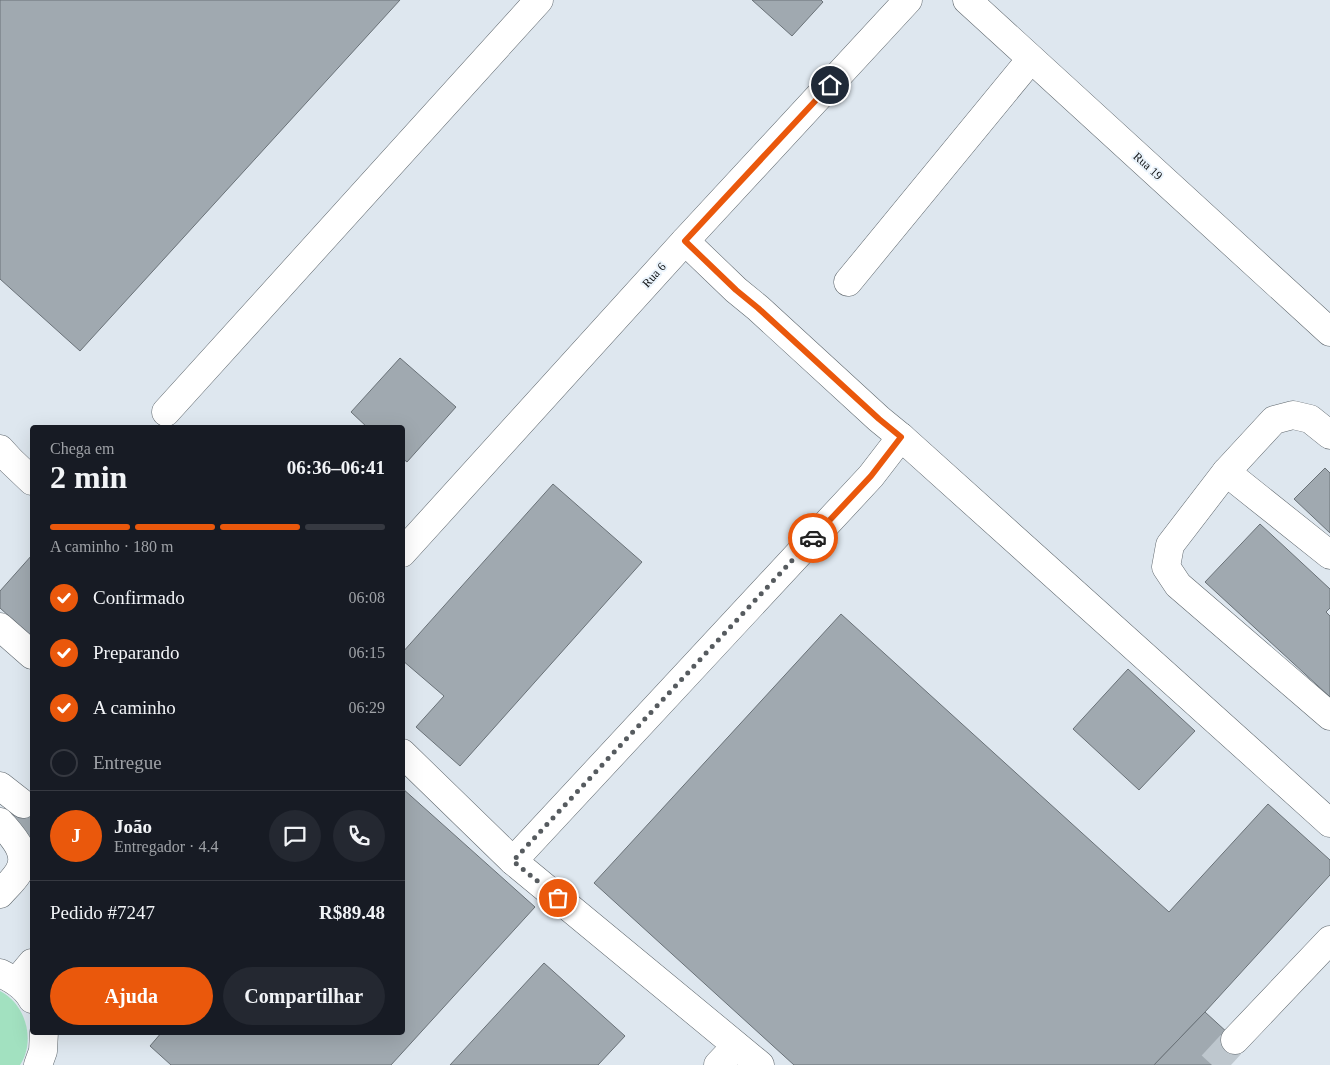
<!DOCTYPE html>
<html lang="pt">
<meta charset="utf-8">
<style>
body{margin:0;font-family:Georgia,serif;background:#242831;color:#f1f3f6;height:100vh;display:flex;flex-direction:column;font-size:19px;white-space:nowrap}
*{box-sizing:border-box;margin:0}
p{font-size:16px;color:#9ea1a6}
.icon{flex:none;width:28px;height:28px;fill:none;stroke:currentColor;stroke-width:2;stroke-linecap:round;stroke-linejoin:round}
.map{position:relative;flex:1;overflow:hidden}
.drawer{position:absolute;left:30px;top:425px;width:375px;height:610px;display:flex;flex-direction:column;background:#171b24;border-radius:5px;box-shadow:0 5px 20px #0002}
.drawer>*{flex:none}
.pin{position:absolute;display:grid;place-items:center;width:42px;height:42px;color:#fff;margin:-21px;border:2px solid #fff;border-radius:50%;box-shadow:0 1px 5px #0007}
.courier{position:absolute;display:grid;place-items:center;width:50px;height:50px;margin:-25px;border:4px solid #ea580c;border-radius:50%;background:#fff;color:#222;box-shadow:0 1px 6px #0007}
.overview em{font-style:normal;font-weight:800}
.overview div{display:flex;flex-direction:column-reverse}
.overview{display:flex;align-items:center;justify-content:space-between;height:85px;padding:0 20px}
h1{font-size:32px;font-weight:800;line-height:38px}
.bar{display:grid;grid-template-columns:repeat(4,1fr);gap:8px 5px;align-content:center;height:60px;padding:0 20px}
.bar i{height:6px;border-radius:4px;background:#363941}
.bar .active{background:#ea580c}
.bar p{grid-column:span 4}
.line{display:flex;align-items:center;gap:12px;padding:0 20px;border-top:1px solid #363941}
.line div{flex:1}
.round{display:grid;place-items:center;flex:none;width:52px;height:52px;border-radius:26px;background:#242831}
ol{padding:0 20px;list-style:none}
li{display:flex;align-items:center;gap:15px;height:55px}
li p{margin-inline-start:auto}
li .icon{padding:5px;border-radius:50%;background:#ea580c;color:#fff;stroke-width:4}
li:last-child{color:#9ea1a6}
li i{width:28px;height:28px;border:2px solid #363941;border-radius:50%}
.primary-button{display:flex;gap:10px;margin-top:auto;padding:10px 20px}
.primary-button a{flex:1;height:58px;border-radius:30px;background:#ea580c;color:#fff;font-size:20px;font-weight:800;line-height:58px;text-align:center}
.primary-button a+a{background:#242831;color:#f1f3f6}
.map>svg:first-child{display:block}
.green{fill:#a2e1c0}
.building{fill:#a0a9b0;stroke:#6a7278}
.lines{fill:none;stroke-linecap:round;stroke-linejoin:round}
.minor-tunnel{stroke:#bec7ce;stroke-width:28;stroke-dasharray:28 14;stroke-linecap:butt}
.minor-casing{stroke:#5f676d;stroke-width:29}
.minor{stroke:#fff;stroke-width:28}
.done{stroke:#565b5f;stroke-width:5;stroke-dasharray:0 9}
.route{stroke:#ea580c;stroke-width:6}
.labels{text-anchor:middle;stroke-width:4;stroke-linejoin:round;paint-order:stroke}
.street-label{font-size:12px;fill:#0c0f11;stroke:#ebf4fc}
</style>
<div class="map">
<svg width="1330" height="1065" viewBox="0 0 1330 1065">
<rect width="100%" height="100%" fill="#dee7ef"/>
<path class="green" d="M0,991C26,1004 36,1041 20,1065H0Z"/>
<g class="building">
<path d="M0,0H400L80,351L0,279Z"/>
<path d="M752,0H821L823,2L792,36Z"/>
<path d="M400,358L456,407L407,462L402,458V428H368L351,412Z"/>
<path d="M1325,468L1330,473V533L1294,499Z"/>
<path d="M553,484L642,562L460,766L416,727L444,696L402,660V653Z"/>
<path d="M1260,524L1330,589V608L1326,612L1330,616V697L1205,582Z"/>
<path d="M32,555V637L0,608V591Z"/>
<path d="M841,614L1169,912L1268,804L1330,860V875L1205,1012L1154,1065H794L594,883Z"/>
<path d="M1128,669L1195,731L1139,790L1073,729Z"/>
<path d="M402,788L535,907L391,1065H171L150,1046L162,1032H402Z"/>
<path d="M32,794V841L9,819Z"/>
<path d="M544,963L625,1036L598,1065H450Z"/>
<path d="M1205,1012L1241,1045L1222,1065H1154Z"/>
</g>
<g class="lines">
<path class="minor-tunnel" d="M1212,1065L1235,1040"/>
<defs>
<g id="minor">
<path d="M967,0L1330,332"/>
<path d="M848,282L1031,59"/>
<path d="M166,412L539,0"/>
<path d="M1330,435L1310,419L1293,415L1274,420L1226,472L1170,545L1166,567L1178,585L1330,716"/>
<path d="M901,437L1330,823"/>
<path d="M0,449L11,461L32,481"/>
<path d="M1226,472L1330,555"/>
<path d="M402,553L685,241L908,0"/>
<path d="M0,627L32,655"/>
<path d="M402,753L513,861L760,1065"/>
<path d="M0,786L23,804"/>
<path d="M0,822C12,836 31,854 18,873C13,881 6,887 0,894"/>
<path d="M513,861L871,476L901,437L879,419L758,308L736,290L685,241"/>
<path d="M0,973C12,979 25,986 32,999"/>
<path d="M17,981L32,963"/>
<path d="M1235,1040L1330,940"/>
<path d="M38,1065L43,1051L44,1032"/>
<path d="M718,1065L736,1046"/>
</g>
</defs>
<use href="#minor" class="minor-casing"/>
<use href="#minor" class="minor"/>
</g>
<g class="lines">
<path class="done" d="M558,898L513,861L813,538"/>
<path class="route" d="M813,538L871,476L901,437L879,419L758,308L736,290L685,241L830,85"/>
</g>
<g class="labels">
<g class="street-label">
<text transform="translate(1148 166) rotate(42)" y="4">Rua 19</text>
<text transform="translate(654 275) rotate(-48)" y="4">Rua 6</text>
</g>
</g>
</svg>
<div class="pin" style="left:558px;top:898px;background:#ea580c"><svg class="icon" aria-label="bag" viewBox="0 0 24 24"><path d="M5 8h14l-1 12H6zM9 8a3 3 0 0 1 6 0"/></svg></div>
<div class="pin" style="left:830px;top:85px;background:#1f2937"><svg class="icon" aria-label="home" viewBox="0 0 24 24"><path d="M3 11l9-7 9 7M6 9v11h12V9"/></svg></div>
<div class="courier" style="left:813px;top:538px"><svg class="icon" aria-label="car" viewBox="0 0 24 24"><path d="M5 17H2v-5l4-1 3-4h7l3 4 3 1v5h-3M9 17h6M6 11h13"/><circle cx="7" cy="17" r="2"/><circle cx="17" cy="17" r="2"/></svg></div>
<section class="drawer">
<div class="overview"><div><h1>2 min</h1><p>Chega em</p></div><em>06:36–06:41</em></div>
<div class="bar"><i class="active"></i><i class="active"></i><i class="active"></i><i></i><p>A caminho · 180 m</p></div>
<ol>
<li><svg class="icon" aria-label="check" viewBox="0 0 24 24"><path d="M5 12l5 5 9-10"/></svg>Confirmado<p>06:08</p></li>
<li><svg class="icon" aria-label="check" viewBox="0 0 24 24"><path d="M5 12l5 5 9-10"/></svg>Preparando<p>06:15</p></li>
<li><svg class="icon" aria-label="check" viewBox="0 0 24 24"><path d="M5 12l5 5 9-10"/></svg>A caminho<p>06:29</p></li>
<li><i></i>Entregue</li>
</ol>
<div class="line" style="height:90px"><b class="round" style="background:#ea580c;color:#fff">J</b><div><b>João</b><p>Entregador · 4.4</p></div><a class="round"><svg class="icon" aria-label="chat" viewBox="0 0 24 24"><path d="M4 5h16v11H9l-5 4z"/></svg></a><a class="round"><svg class="icon" aria-label="phone" viewBox="0 0 24 24"><path d="M5 4h4l2 5-3 2q2 4 5 5l2-3 5 2v4C11 20 4 13 5 4z"/></svg></a></div>
<div class="line" style="height:65px"><div>Pedido #7247</div><b>R$89.48</b></div>
<div class="primary-button"><a>Ajuda</a><a>Compartilhar</a></div>
</section>
</div>
